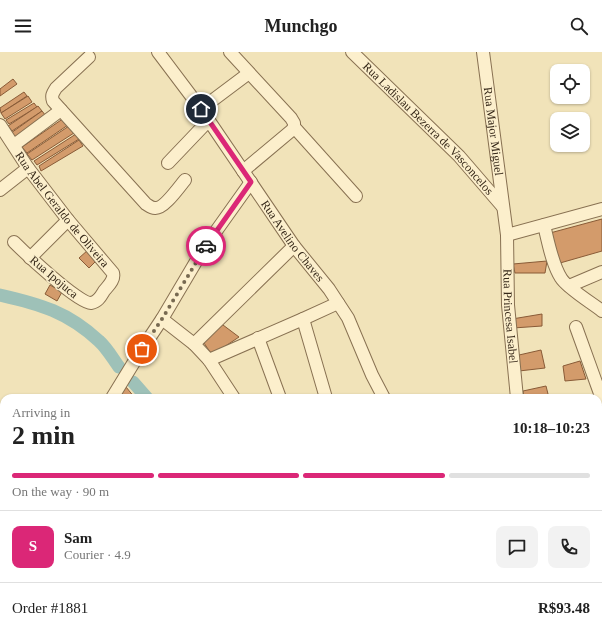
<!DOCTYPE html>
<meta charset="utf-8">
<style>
body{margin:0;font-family:Georgia,serif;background:#f2f2f2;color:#222;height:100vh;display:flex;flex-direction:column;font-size:15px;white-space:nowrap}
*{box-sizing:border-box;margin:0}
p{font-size:13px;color:#767676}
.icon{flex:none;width:22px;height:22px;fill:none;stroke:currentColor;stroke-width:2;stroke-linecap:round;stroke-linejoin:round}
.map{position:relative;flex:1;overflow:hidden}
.side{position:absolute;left:0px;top:342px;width:602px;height:248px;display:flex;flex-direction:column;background:#fff;border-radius:12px 12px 0 0;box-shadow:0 1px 3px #0004}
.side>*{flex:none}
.buttons{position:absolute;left:550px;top:12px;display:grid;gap:8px}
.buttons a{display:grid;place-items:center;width:40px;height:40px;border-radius:8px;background:#fff;box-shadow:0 1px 3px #0004;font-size:20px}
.pin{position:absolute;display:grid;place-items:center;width:34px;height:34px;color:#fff;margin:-17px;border:2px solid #fff;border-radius:50%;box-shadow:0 1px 4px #0007}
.courier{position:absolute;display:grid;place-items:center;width:40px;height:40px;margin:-20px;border:3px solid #db2777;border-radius:50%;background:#fff;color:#222;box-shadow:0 1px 5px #0007}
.head em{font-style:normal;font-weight:700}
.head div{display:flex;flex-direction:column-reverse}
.head{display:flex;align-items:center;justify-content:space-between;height:68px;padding:0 12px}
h1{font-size:26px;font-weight:700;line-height:30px}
.bar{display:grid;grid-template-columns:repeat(4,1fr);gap:6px 4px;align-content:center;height:48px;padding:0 12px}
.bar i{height:5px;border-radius:3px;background:#e0e0e0}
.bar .selected{background:#db2777}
.bar p{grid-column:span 4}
.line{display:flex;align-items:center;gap:10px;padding:0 12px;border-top:1px solid #e0e0e0}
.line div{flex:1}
.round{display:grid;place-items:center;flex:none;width:42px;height:42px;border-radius:8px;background:#f2f2f2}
header{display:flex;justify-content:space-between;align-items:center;height:52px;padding:0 12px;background:#fff;font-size:18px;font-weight:700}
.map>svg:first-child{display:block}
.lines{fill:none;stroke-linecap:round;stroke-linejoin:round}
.canal{stroke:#9ec1b8;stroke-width:13}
.building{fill:#d39b6b;stroke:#895b37}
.street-casing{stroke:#887152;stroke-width:14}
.street{stroke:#fcefcc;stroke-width:12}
.done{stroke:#776951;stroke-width:4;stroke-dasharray:0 7.2}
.route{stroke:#db2777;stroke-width:5}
.labels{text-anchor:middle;stroke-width:3;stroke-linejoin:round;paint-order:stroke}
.street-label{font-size:12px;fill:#362819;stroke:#f8ecc9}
</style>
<header><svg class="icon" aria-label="menu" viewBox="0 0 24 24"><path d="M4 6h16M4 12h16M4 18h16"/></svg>Munchgo<svg class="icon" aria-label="search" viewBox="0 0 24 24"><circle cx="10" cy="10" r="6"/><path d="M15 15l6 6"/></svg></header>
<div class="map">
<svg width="602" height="590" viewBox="0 0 602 590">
<rect width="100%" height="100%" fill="#f1e3b9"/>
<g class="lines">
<g class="canal">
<path d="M0,243C40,252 68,260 99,289C107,296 113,307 119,315"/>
<path d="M133,330L147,346"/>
<path d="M259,586L264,590"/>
</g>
</g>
<g class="building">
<path d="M13,27L17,32L0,44V37Z"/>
<path d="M24,40L27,44L1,61L0,56Z"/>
<path d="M28,44L32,50L5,67L1,61Z"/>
<path d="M34,51L37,55L9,72L6,68Z"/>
<path d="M38,54L42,59L12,79L8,74Z"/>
<path d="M42,59L46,64L15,86L11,81Z"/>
<path d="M64,66L68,73L27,101L22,95Z"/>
<path d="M69,74L74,81L32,108L27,102Z"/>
<path d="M76,82L79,87L37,113L34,109Z"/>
<path d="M79,88L83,94L41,119L39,114Z"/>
<path d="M602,167V199L560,211L550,181Z"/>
<path d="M88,198L97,208L89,216L79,206Z"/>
<path d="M547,209L545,221H515L513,212Z"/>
<path d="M50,233L62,240L57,249L45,242Z"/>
<path d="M542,262V274L513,276L512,267Z"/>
<path d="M219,270L239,285L212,303L202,288Z"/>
<path d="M541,298L545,316L519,319V303Z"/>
<path d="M580,309L586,327L565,329L563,314Z"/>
<path d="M546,334L549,346H524L523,339Z"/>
<path d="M126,335L135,346H119Z"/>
<path d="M0,373L4,376L3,405L0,404Z"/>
<path d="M600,380L602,387L598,388V381Z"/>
<path d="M602,389V398L598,400V390Z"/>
<path d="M602,401V409L598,411V403Z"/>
<path d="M602,411V421L598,423V413Z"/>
<path d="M4,420V480L0,478V426Z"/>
<path d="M602,459V471L598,462Z"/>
<path d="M0,481L4,484V499L0,505Z"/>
<path d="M4,537V546L0,542Z"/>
<path d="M0,547L4,550V574L0,571Z"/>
<path d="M0,572L4,575V586L0,590Z"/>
<path d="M42,586H49L53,590H38Z"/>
<path d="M64,586H72L73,587L71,590H69Z"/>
<path d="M78,586H83L79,590H74Z"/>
<path d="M85,586H90L86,590H81Z"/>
<path d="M125,586H141L139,590H129Z"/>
<path d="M152,586H155L157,590H146Z"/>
<path d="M155,586H168L173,590H159Z"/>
<path d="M168,586H177L173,590Z"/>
<path d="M177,586H185L181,590H173Z"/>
<path d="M202,586H219L223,590H204Z"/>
<path d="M273,586H284L286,588L282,590H276Z"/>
<path d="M310,586H330L331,590H306L305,587Z"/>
<path d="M347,586H368L356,590H348Z"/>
<path d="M374,586H376L377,590H363Z"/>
<path d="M392,586H404L393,590Z"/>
<path d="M413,586H418L419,590H403Z"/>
<path d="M436,586H452L438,590Z"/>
<path d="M457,586L458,590H446Z"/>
<path d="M473,586H485L486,589L474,590Z"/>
<path d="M514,586H525L516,590Z"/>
</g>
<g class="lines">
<defs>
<g id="street">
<path id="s1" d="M158,0L201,57L294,194L329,237L348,266L372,323L384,346"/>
<path d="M230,0L291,66L294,71V75L356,144"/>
<path id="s2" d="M352,0L459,104L503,155"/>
<path id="s3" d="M483,0L507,183L508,253L517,346"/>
<path d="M89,5L56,36C53,41 51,43 53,49L146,152C148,153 151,156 155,156C164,157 179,135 185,128"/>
<path d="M201,57L249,21"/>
<path id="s4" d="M0,73L28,116L68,168L113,221C115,228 108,234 104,239C101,244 98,250 91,251C79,252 25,201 14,190"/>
<path d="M14,93L61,58"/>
<path d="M168,111L209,68"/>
<path d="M243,119L292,78L294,75"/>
<path d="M0,138L28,116"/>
<path d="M544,173C548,189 552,212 561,226C567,236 592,251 602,259"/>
<path d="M507,183L602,157"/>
<path d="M30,206L68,168"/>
<path d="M569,234L602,220"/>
<path d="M162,267L194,292L209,308L234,346"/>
<path d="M303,267L326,346"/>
<path d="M576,275L602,347"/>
<path d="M258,286L280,346"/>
<path d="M194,292L294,194"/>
<path d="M209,308L303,267L338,251"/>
<path d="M112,346L142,297L162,267L204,196L251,130"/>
<path d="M0,366L4,368"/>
<path d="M598,478L602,476"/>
<path d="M0,519L4,513"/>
<path d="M598,580L602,590"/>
<path d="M115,586L119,590"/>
<path d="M339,586L340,590"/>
<path d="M428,586L429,590"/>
<path d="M502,586L503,590"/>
<path d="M19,590L22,586"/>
<path d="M97,590L101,586"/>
<path d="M186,590L191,586"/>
</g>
</defs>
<use href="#street" class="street-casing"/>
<use href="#street" class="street"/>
</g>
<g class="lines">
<path class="done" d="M142,297L162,267L206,194"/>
<path class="route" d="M201,57L251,130L206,194"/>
</g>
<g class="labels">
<g class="street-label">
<text dy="4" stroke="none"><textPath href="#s2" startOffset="108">Rua Ladislau Bezerra de Vasconcelos</textPath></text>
<text dy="4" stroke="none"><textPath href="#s3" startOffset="80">Rua Major Miguel</textPath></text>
<text dy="4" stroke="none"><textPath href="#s4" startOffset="105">Rua Abel Geraldo de Oliveira</textPath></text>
<text dy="4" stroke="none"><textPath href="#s1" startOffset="232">Rua Avelino Chaves</textPath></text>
<text transform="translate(54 225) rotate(40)" y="4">Rua Ipojuca</text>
<text dy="4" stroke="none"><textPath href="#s3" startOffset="266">Rua Princesa Isabel</textPath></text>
</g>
</g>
</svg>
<div class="buttons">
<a><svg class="icon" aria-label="locate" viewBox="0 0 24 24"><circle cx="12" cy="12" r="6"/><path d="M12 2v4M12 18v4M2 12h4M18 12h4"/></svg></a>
<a><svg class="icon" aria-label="layers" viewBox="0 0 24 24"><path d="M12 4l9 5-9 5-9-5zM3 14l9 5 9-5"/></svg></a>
</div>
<div class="pin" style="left:142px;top:297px;background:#ea580c"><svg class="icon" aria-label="bag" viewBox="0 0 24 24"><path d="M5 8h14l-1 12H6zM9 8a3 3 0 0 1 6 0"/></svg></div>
<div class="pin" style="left:201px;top:57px;background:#1f2937"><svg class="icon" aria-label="home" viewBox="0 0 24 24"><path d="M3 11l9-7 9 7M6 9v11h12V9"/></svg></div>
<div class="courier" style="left:206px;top:194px"><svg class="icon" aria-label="car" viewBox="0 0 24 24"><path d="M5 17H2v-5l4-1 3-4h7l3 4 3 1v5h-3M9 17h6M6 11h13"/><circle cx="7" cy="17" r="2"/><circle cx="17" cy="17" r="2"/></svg></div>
<section class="side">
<div class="head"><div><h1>2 min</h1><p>Arriving in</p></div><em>10:18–10:23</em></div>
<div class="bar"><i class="selected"></i><i class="selected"></i><i class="selected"></i><i></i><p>On the way · 90 m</p></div>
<div class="line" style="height:72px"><b class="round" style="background:#db2777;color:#fff">S</b><div><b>Sam</b><p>Courier · 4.9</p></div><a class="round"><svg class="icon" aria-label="chat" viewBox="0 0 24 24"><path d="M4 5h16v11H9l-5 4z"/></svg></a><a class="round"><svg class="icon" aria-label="phone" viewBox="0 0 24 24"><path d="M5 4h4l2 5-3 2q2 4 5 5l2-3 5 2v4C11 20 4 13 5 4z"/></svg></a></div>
<div class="line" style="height:52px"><div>Order #1881</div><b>R$93.48</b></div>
</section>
</div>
